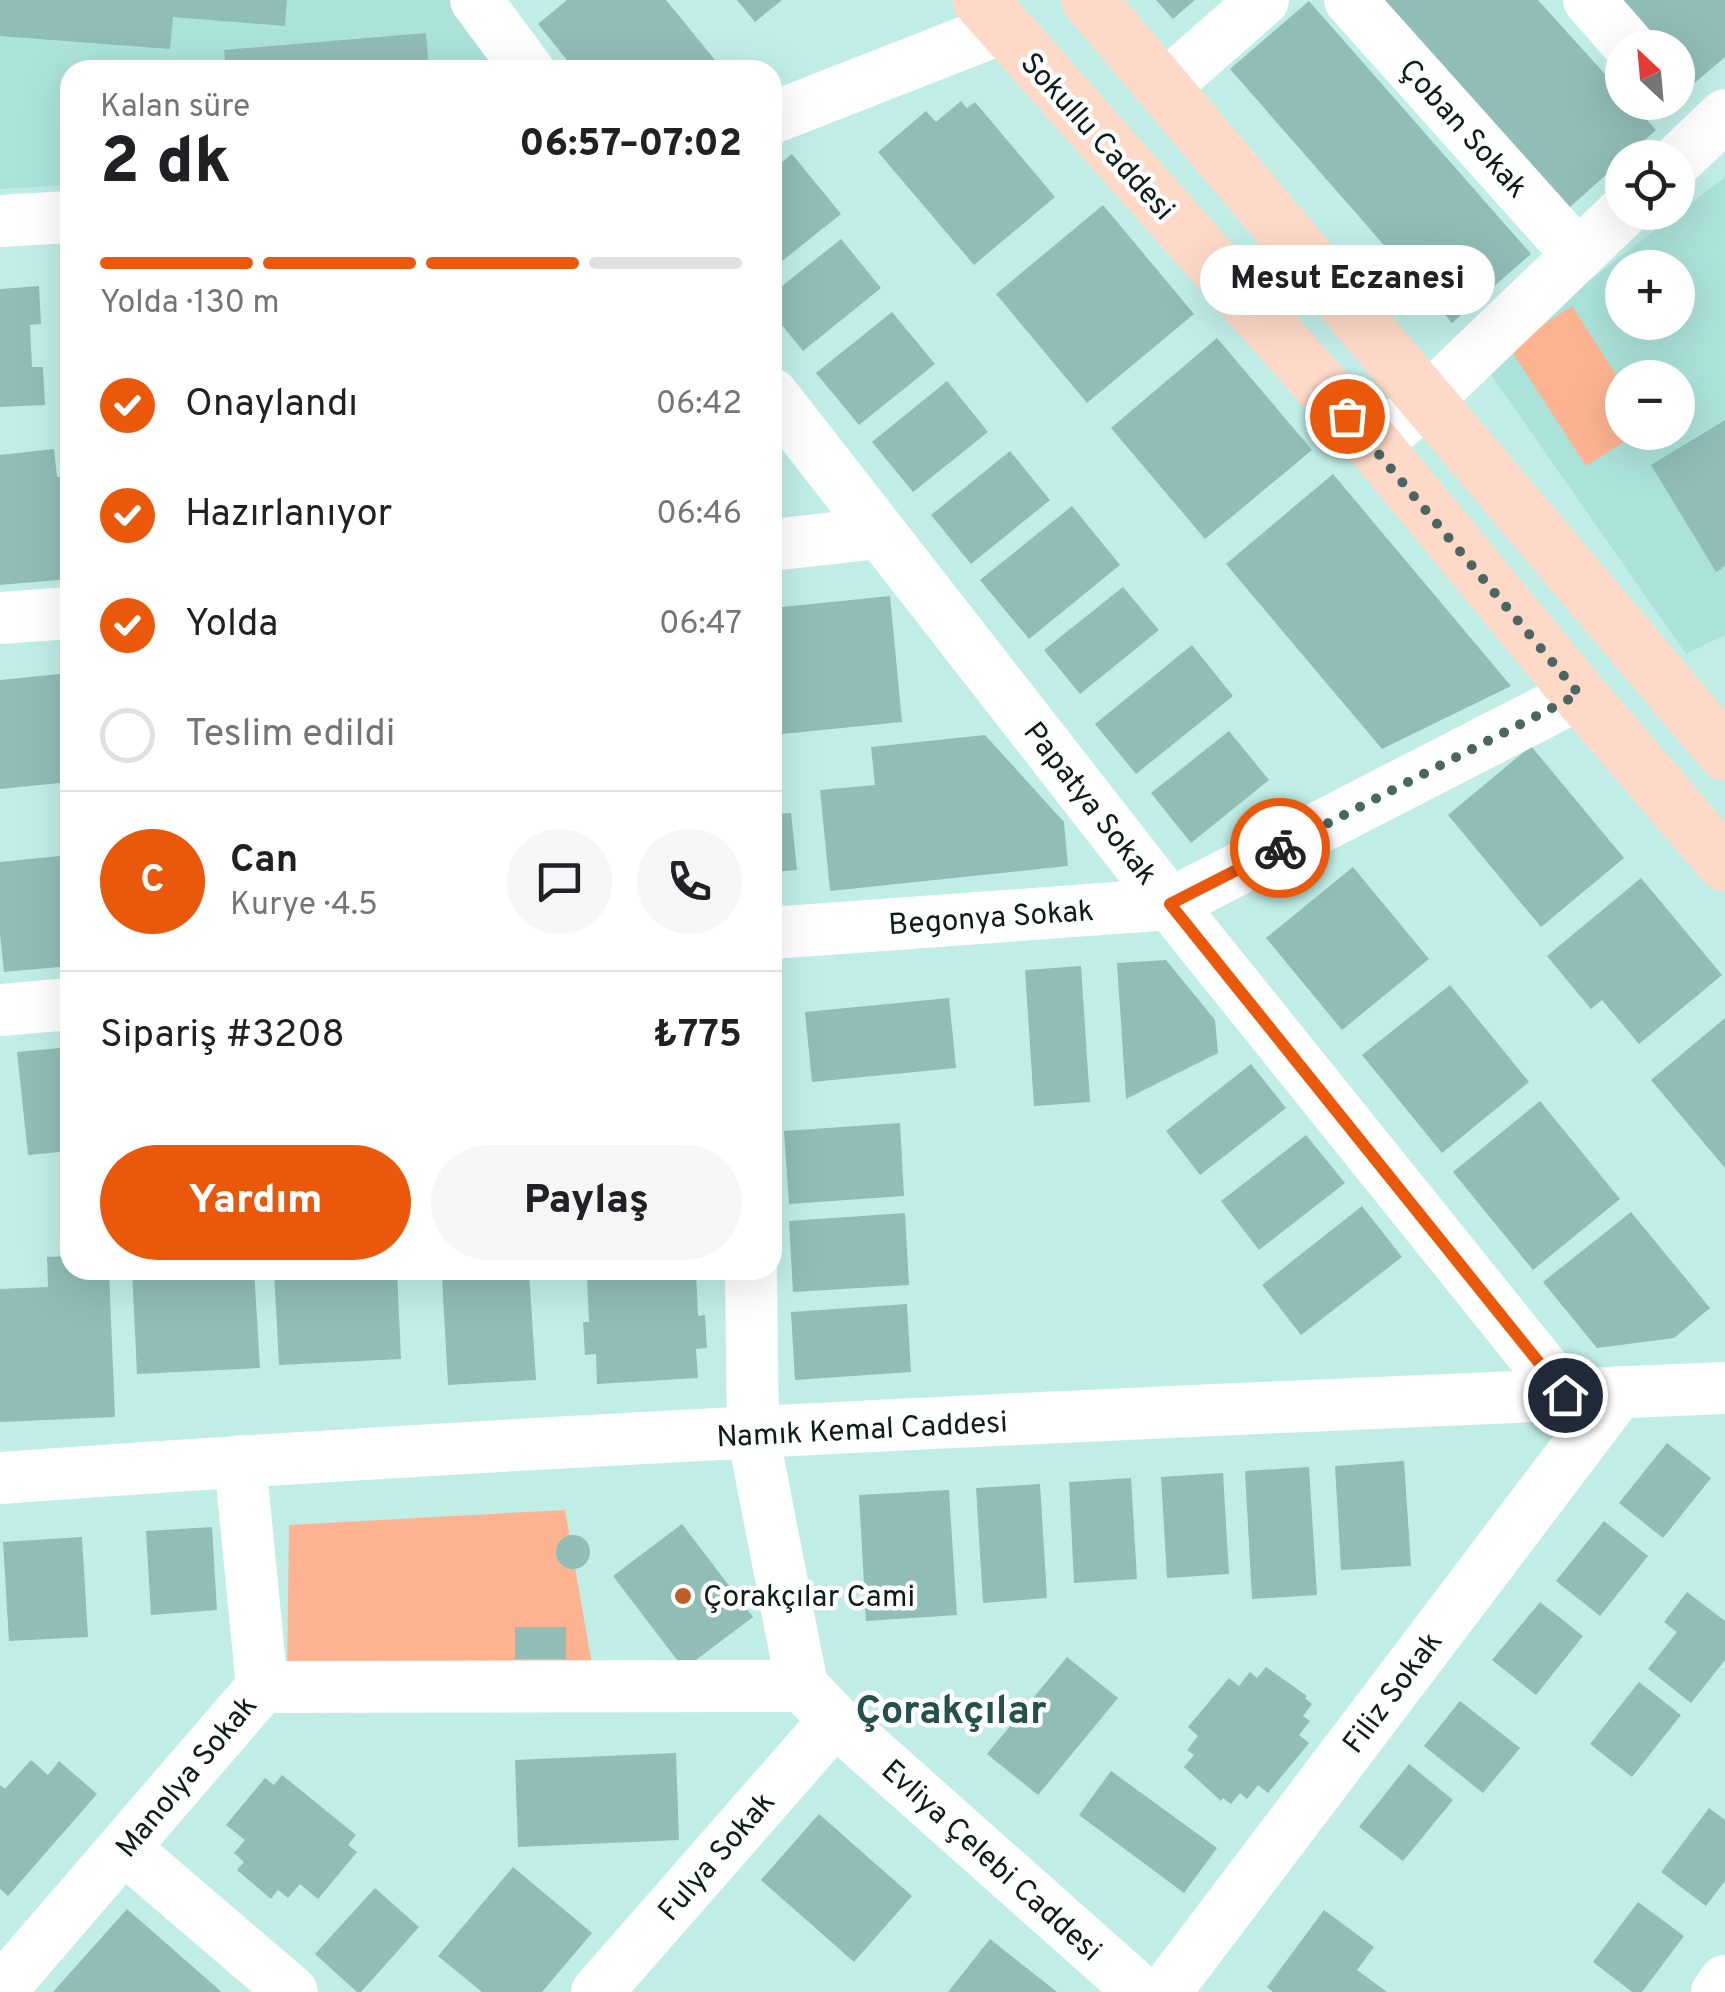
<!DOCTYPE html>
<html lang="tr">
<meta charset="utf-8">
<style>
body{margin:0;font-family:Overpass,sans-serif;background:#f6f6f6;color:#202124;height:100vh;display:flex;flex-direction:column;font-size:38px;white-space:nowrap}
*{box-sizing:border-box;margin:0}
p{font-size:32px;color:#757577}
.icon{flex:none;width:55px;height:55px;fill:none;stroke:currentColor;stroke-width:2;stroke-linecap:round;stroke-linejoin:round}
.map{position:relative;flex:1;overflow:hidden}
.side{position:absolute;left:60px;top:60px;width:722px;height:1220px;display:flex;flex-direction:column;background:#fff;border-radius:30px;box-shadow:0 10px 40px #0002}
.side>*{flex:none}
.needle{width:65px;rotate:334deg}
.controls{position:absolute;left:1605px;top:30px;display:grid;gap:20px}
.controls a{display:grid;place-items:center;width:90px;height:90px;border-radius:50%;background:#fff;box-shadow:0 10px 40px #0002;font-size:50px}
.pin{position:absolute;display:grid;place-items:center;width:85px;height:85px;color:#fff;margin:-42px;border:5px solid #fff;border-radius:50%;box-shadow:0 2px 10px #0007}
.courier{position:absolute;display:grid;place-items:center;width:100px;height:100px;margin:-50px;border:8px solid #ea580c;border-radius:50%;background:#fff;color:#222;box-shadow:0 2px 12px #0007}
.bubble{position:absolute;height:70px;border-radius:35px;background:#fff;box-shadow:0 10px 40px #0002;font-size:32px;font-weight:800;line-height:70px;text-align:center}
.headline em{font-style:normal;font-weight:800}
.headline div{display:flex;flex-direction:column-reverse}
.headline{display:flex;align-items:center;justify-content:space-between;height:170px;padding:0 40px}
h1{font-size:65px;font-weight:800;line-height:75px}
.bar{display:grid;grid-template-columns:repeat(4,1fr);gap:15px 10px;align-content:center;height:120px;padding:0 40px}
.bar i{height:12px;border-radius:8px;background:#e0e0e0}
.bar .current{background:#ea580c}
.bar p{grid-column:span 4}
.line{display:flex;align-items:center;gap:25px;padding:0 40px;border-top:2px solid #e0e0e0}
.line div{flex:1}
.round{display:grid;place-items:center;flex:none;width:105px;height:105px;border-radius:52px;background:#f6f6f6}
ol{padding:0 40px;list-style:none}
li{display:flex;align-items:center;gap:30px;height:110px}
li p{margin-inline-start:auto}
li .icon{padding:10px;border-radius:50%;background:#ea580c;color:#fff;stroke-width:4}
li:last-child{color:#757577}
li i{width:55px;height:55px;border:5px solid #e0e0e0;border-radius:50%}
.primary-button{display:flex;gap:20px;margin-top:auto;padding:20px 40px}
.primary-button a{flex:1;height:115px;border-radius:60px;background:#ea580c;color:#fff;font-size:40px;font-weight:800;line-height:115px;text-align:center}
.primary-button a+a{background:#f6f6f6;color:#202124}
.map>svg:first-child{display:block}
.built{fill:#abe3db;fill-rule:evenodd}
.green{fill:#fdb391}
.building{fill:#91bdb7}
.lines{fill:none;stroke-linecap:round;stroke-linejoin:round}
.minor{stroke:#fff;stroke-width:52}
.major{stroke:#fed9c7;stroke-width:55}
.done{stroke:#4b6662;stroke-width:10;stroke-dasharray:0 18}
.route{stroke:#ea580c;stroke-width:12}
.poi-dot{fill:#c15d27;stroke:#fff;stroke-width:4}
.labels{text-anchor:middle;stroke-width:9;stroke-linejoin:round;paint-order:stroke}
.street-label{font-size:30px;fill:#0c1d1b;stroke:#fff}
.poi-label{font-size:30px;fill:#0c1d1b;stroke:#fff;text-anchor:start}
.district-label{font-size:40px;font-weight:bold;fill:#26504b;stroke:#fff}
</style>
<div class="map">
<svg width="1725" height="1992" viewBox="0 0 1725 1992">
<rect width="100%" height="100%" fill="#c0eee7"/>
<g class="built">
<path d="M0,0H456L514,70H70V185L0,189Z"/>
<path d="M1725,177V635L1686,654L1482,362ZM1622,268H1678V322H1622ZM1622,378H1678V432H1622Z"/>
</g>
<g class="green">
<path d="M1572,306L1622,384V432L1638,433L1586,466L1509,347Z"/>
<path d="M565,1510L594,1676L287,1678L289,1525Z"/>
</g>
<g class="building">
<path d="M0,0H287L285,26L173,17L170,49L0,36Z"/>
<path d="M567,0H666L715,60L702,70H575L538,24Z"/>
<path d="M737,0H782L755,22Z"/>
<path d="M1156,0H1195L1173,19Z"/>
<path d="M1381,0H1538L1622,93V102H1631L1656,130L1569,208Z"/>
<path d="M1616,0H1725V57L1691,86L1678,71V48H1657Z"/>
<path d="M1309,1L1531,254L1452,323L1230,69Z"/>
<path d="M426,33L429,70H226L224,50Z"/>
<path d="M961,101L967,108L975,102L1055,197L974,265L878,152L926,111L936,122Z"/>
<path d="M792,154L841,214L772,269V170Z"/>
<path d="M1103,205L1194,314L1087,403L996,294Z"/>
<path d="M841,239L881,288L803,351L772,313V294Z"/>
<path d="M39,286L41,324L30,325L32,367H43L45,405L0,407V289Z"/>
<path d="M892,312L935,364L859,425L816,373Z"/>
<path d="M1217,338L1312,450L1205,539L1111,428Z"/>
<path d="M947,381L988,432L913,492L872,442Z"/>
<path d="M1725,420V566L1716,572L1651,465Z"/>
<path d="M54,449L57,477L70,476V579L0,585V455Z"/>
<path d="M1010,451L1050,500L971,564L931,515Z"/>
<path d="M1333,474L1511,686L1382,749L1226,564Z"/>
<path d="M1072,506L1120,565L1029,639L980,580Z"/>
<path d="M1123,587L1159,630L1080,694L1044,650Z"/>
<path d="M890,596L902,722L772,735V608Z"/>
<path d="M1192,645L1233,696L1136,774L1095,724Z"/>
<path d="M70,673V782L0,789V680Z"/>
<path d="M1229,731L1269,780L1191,843L1151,793Z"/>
<path d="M985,735L1064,822L1068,866L830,891L820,790L875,785L871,747Z"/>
<path d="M1531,746L1624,858L1541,927L1448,815Z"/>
<path d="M791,813L797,870L772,872V814Z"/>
<path d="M70,855V966L4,972L0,934V862Z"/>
<path d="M1353,867L1429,959L1342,1030L1266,938Z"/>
<path d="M1641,878L1722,975L1639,1044L1602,1000L1591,1009L1547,956Z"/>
<path d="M1166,960L1215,1020L1218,1053L1126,1099L1117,963Z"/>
<path d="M1081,966L1090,1102L1034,1106L1025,970Z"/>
<path d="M1450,985L1529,1082L1442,1153L1362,1055Z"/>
<path d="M949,998L956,1068L812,1082L805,1012Z"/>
<path d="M1725,1018V1168L1651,1080Z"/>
<path d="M70,1047V1151L28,1155L17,1052Z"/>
<path d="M1251,1064L1286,1108L1200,1175L1166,1131Z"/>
<path d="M1540,1101L1620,1199L1533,1270L1453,1172Z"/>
<path d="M900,1123L904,1196L789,1204L784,1131Z"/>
<path d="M1306,1135L1345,1183L1259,1250L1221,1201Z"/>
<path d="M1362,1206L1402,1257L1301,1335L1262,1285Z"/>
<path d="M1631,1212L1710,1308L1674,1338L1597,1348L1543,1282Z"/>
<path d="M905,1213L909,1285L793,1292L789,1221Z"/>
<path d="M70,1256V1270H109L115,1417L0,1422V1289L48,1287L47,1257Z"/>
<path d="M132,1270H254L260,1368L137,1374Z"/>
<path d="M274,1270H397L401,1359L279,1365Z"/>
<path d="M529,1272L536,1380L448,1385L442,1278Z"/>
<path d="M696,1273L698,1316L705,1315L707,1348L696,1349L698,1378L597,1384L596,1354L585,1355L583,1322H589L587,1279Z"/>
<path d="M907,1304L911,1372L795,1380L791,1312Z"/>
<path d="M1667,1443L1711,1478L1663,1538L1619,1503Z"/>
<path d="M1404,1461L1411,1566L1341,1570L1335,1466Z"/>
<path d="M1309,1467L1317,1595L1252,1599L1245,1471Z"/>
<path d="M1223,1473L1229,1574L1167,1578L1161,1477Z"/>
<path d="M1131,1478L1137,1579L1074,1583L1069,1482Z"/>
<path d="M1040,1484L1047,1598L983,1603L976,1488Z"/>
<path d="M949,1490L957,1615L866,1621L859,1495Z"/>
<path d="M1604,1521L1648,1556L1600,1616L1556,1581Z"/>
<path d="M682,1524L753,1617L684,1669L613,1576Z"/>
<path d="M212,1527L217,1610L151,1615L146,1531Z"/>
<circle cx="573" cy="1552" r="17"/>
<path d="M82,1537L88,1637L9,1641L3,1542Z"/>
<path d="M1687,1592L1725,1621V1660L1691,1703L1648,1669L1677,1632L1664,1622Z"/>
<path d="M1540,1602L1583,1636L1536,1695L1492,1660Z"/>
<rect x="515" y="1627" width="51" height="32"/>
<path d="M1067,1657L1118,1698L1038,1795L987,1754Z"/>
<path d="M1266,1667L1307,1696L1305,1698L1312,1704L1303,1716L1310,1721L1299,1735L1309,1743L1268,1793L1258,1785L1247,1799L1240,1793L1231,1804L1223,1798L1221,1801L1184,1767L1194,1755L1187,1750L1198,1736L1188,1727L1229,1678L1239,1686L1250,1672L1257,1678Z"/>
<path d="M1639,1682L1681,1715L1632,1777L1590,1744Z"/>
<path d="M1460,1701L1520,1748L1483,1793L1424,1746Z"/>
<path d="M676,1753L679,1840L518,1847L515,1760Z"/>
<path d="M31,1760L48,1775L59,1761L97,1794L8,1896L0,1889V1785L5,1789Z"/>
<path d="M1409,1764L1453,1800L1403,1861L1359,1827Z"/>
<path d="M1111,1771L1217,1848L1184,1893L1079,1815Z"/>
<path d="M282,1775L356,1835L348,1845L357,1852L318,1899L300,1884L288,1898L278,1890L271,1899L237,1870L244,1862L234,1853L245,1840L226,1825L265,1778L274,1785Z"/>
<path d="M1709,1808L1725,1820V1881L1706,1906L1661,1872Z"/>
<path d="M819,1814L912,1896L854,1962L761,1880Z"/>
<path d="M513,1867L592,1933L542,1992H482L438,1956Z"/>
<path d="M375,1888L419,1927L361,1992H357L315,1954Z"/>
<path d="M1638,1902L1684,1936L1642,1992H1632L1593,1962Z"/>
<path d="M127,1909L216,1987L221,1992H53Z"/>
<path d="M1324,1910L1374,1947L1357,1970L1387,1992H1273L1267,1987Z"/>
<path d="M990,1939L1057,1992H948Z"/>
</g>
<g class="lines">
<g class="minor">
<path d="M476,0L528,70"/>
<path d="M1350,0L1578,255"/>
<path d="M1589,0L1631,48"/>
<path d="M1164,87L1263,0"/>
<path d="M772,118L1002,28"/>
<path d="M1678,160L1725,115"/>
<path d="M0,221L70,217"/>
<path d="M772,394L1170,904L1565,1395"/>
<path d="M1374,445L1428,399L1623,212"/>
<path d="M772,545L878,533"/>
<path d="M0,618L70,613"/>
<path d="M772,933L1170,904L1579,694"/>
<path d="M0,1010L70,1004"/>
<path d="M751,1270L753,1434L802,1686L835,1720L1141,1992"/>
<path d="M0,1478C574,1437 1150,1412 1725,1388"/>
<path d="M262,1687L802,1686"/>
<path d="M125,1849L292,1992"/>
<path d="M0,1991L262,1687L240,1461"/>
<path d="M597,1992L835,1720"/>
<path d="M1165,1992L1619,1392"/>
<path d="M1717,1992L1725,1981"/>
</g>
<g class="major">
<path d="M980,0L1374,445L1579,694L1725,864"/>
<path d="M1089,0L1725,753"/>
</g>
</g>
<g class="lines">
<path class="done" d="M1280,848L1579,694L1347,416"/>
<path class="route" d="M1280,848L1170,904L1565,1395"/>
</g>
<circle class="poi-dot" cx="683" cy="1596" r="10"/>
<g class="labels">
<g class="street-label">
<text transform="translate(1464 128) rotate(48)" y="10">Çoban Sokak</text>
<text transform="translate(1098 136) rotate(48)" y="10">Sokullu Caddesi</text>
<text transform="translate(1091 803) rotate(52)" y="10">Papatya Sokak</text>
<text transform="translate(991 917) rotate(-4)" y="10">Begonya Sokak</text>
<text transform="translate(862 1429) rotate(-3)" y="10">Namık Kemal Caddesi</text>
<text transform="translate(1392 1692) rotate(-53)" y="10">Filiz Sokak</text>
<text transform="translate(186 1776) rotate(-50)" y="10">Manolya Sokak</text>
<text transform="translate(716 1856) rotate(-49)" y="10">Fulya Sokak</text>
<text transform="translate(992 1860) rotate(42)" y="10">Evliya Çelebi Caddesi</text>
</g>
<g class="poi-label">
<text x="703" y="1606">Çorakçılar Cami</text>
</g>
<g class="district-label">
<text x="951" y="1723">Çorakçılar</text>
</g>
</g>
</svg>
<div class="controls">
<a><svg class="needle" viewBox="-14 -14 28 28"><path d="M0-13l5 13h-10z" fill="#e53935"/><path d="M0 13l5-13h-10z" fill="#757577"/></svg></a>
<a><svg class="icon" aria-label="locate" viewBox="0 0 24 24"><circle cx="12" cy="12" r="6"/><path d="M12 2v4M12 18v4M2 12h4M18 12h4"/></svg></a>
<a>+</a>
<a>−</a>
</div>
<div class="pin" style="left:1347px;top:416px;background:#ea580c"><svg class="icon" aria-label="bag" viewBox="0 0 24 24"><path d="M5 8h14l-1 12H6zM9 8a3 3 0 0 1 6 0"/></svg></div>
<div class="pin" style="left:1565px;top:1395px;background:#1f2937"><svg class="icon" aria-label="home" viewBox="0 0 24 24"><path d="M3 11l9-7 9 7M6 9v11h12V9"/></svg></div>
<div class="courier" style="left:1280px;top:848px"><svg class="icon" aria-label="bike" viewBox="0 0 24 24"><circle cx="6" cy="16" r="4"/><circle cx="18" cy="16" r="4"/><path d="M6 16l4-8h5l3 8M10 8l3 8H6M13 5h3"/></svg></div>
<div class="bubble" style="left:1200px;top:245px;width:295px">Mesut Eczanesi</div>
<section class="side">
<div class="headline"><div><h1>2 dk</h1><p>Kalan süre</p></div><em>06:57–07:02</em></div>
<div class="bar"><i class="current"></i><i class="current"></i><i class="current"></i><i></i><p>Yolda · 130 m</p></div>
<ol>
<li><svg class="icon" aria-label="check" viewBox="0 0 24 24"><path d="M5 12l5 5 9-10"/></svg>Onaylandı<p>06:42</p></li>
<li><svg class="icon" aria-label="check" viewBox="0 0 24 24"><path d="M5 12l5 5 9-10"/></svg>Hazırlanıyor<p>06:46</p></li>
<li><svg class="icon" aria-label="check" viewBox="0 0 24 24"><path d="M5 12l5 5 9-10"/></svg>Yolda<p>06:47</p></li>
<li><i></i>Teslim edildi</li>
</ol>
<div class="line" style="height:180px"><b class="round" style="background:#ea580c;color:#fff">C</b><div><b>Can</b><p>Kurye · 4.5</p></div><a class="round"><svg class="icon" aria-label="chat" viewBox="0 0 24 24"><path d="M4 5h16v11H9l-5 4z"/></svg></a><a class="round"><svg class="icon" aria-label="phone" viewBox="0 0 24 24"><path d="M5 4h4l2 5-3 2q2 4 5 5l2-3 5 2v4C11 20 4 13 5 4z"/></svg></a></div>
<div class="line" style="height:130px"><div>Sipariş #3208</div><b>₺775</b></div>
<div class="primary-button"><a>Yardım</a><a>Paylaş</a></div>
</section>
</div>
